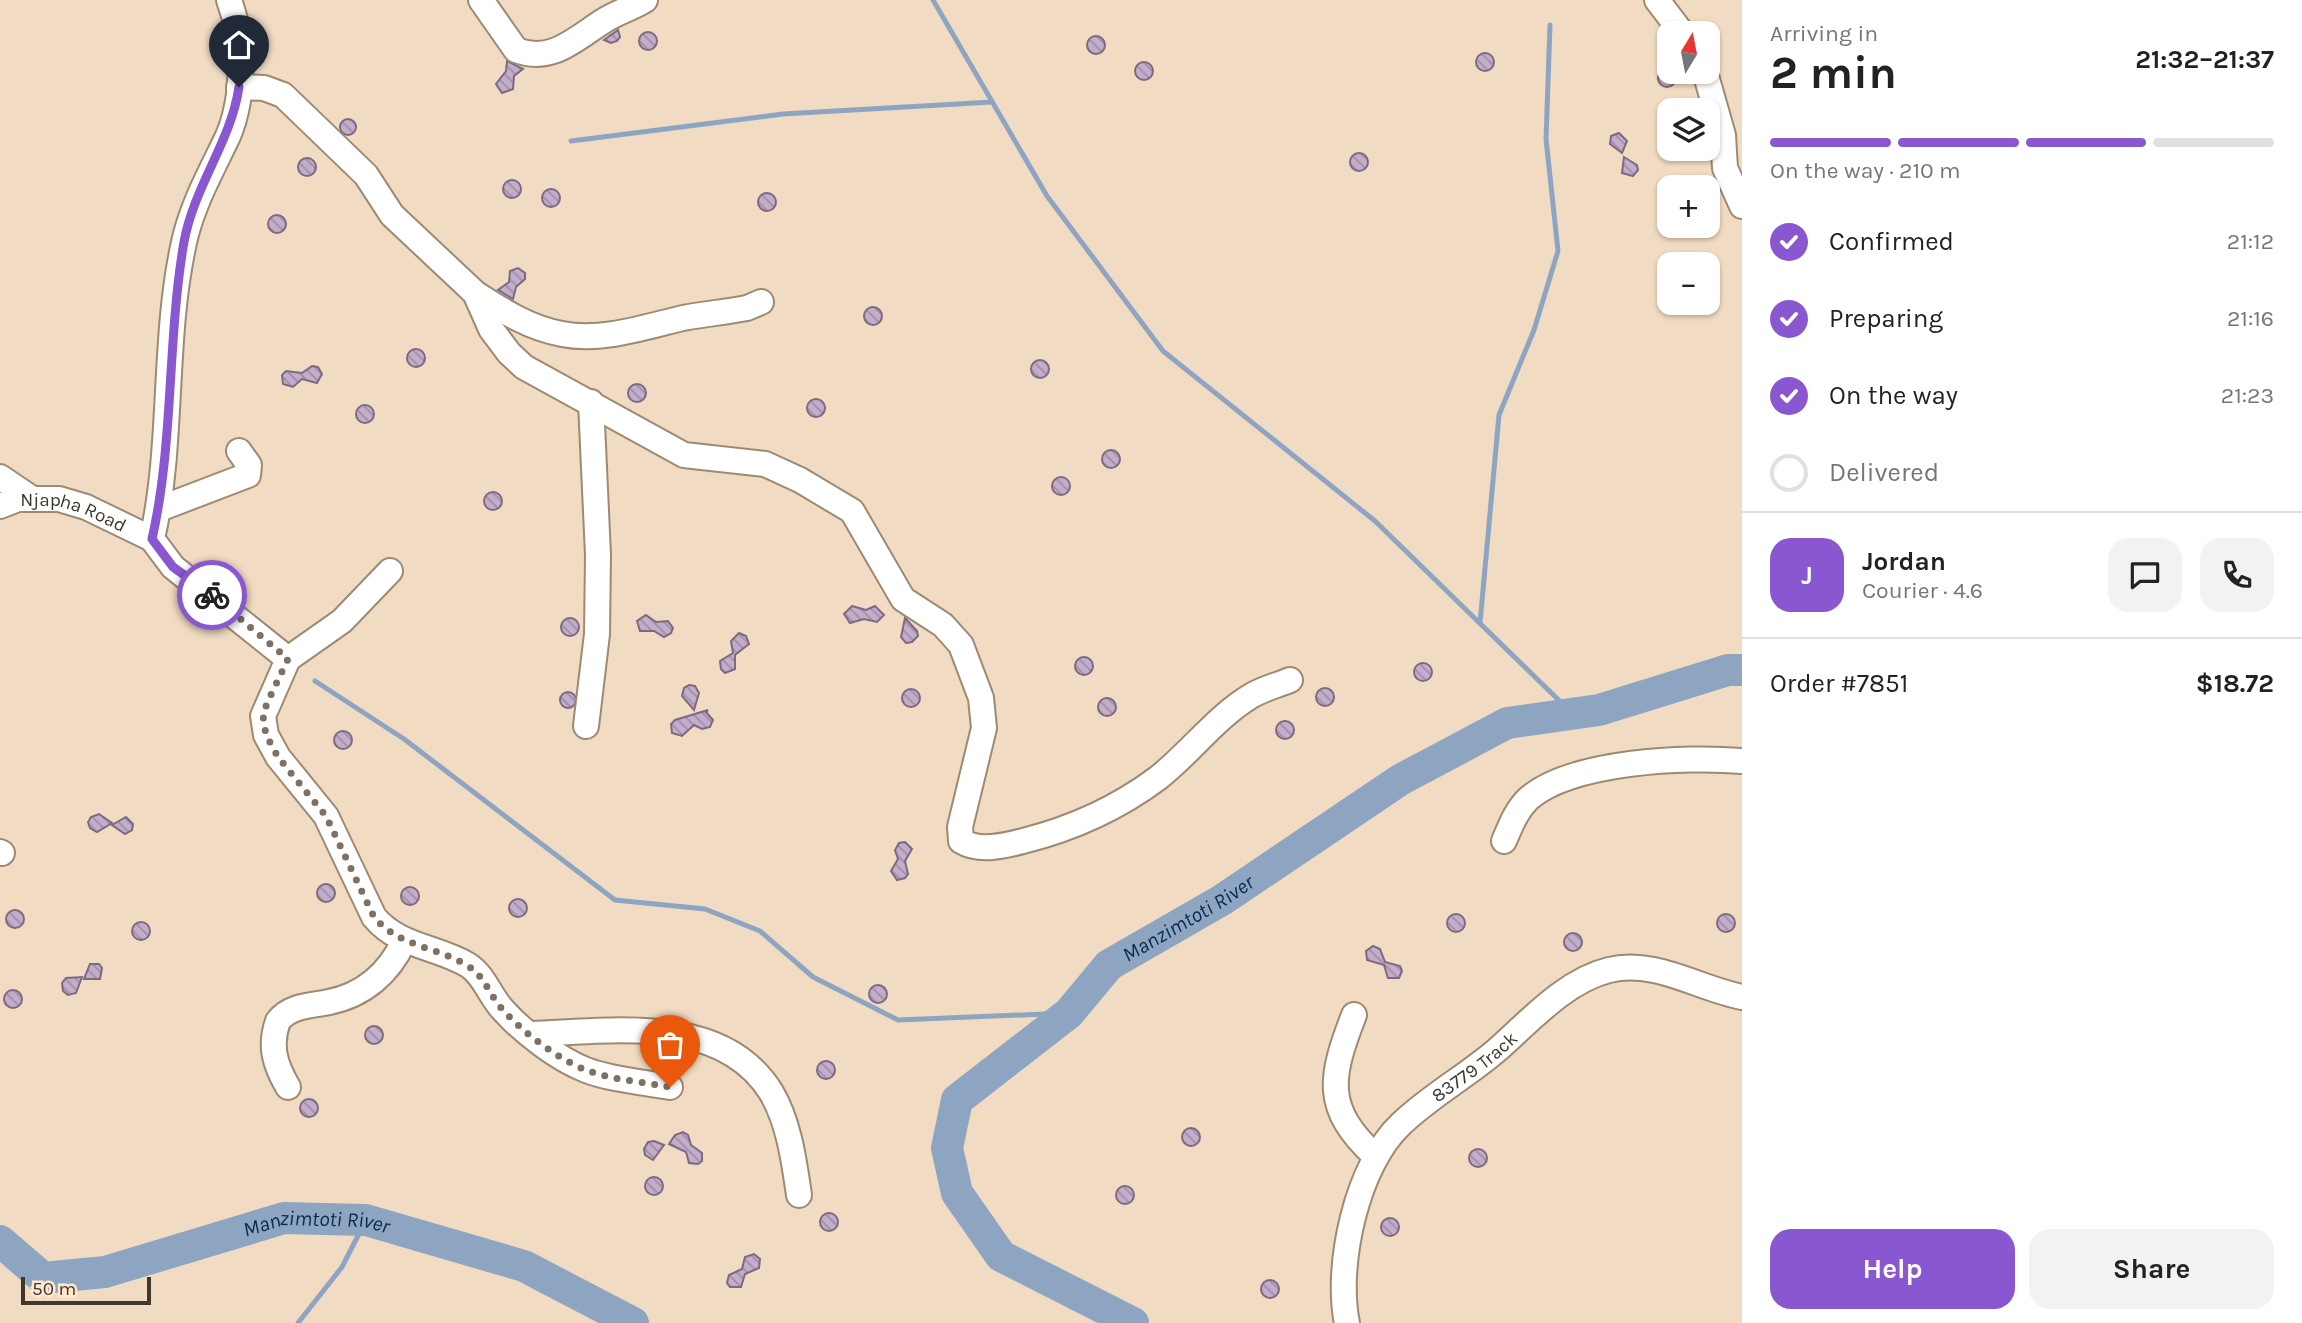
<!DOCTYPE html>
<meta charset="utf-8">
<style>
body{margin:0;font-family:Karla,sans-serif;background:#f2f2f2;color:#222;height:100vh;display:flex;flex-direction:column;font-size:26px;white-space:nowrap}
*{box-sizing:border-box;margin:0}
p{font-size:23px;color:#767676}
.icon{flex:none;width:38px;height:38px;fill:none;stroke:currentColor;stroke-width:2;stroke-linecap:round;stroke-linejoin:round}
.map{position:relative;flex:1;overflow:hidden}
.drawer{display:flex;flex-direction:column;background:#fff;width:560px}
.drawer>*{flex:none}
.needle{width:46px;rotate:10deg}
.controls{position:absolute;left:1657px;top:21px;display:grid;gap:14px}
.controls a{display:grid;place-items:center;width:63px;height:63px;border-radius:14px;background:#fff;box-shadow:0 2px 5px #0004;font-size:35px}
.scale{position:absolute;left:21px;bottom:18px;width:130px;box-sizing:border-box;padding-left:7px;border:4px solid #40382e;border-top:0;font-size:19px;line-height:24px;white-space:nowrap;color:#40382e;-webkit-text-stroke:5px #fee9d0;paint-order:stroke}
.pin{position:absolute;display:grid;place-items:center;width:60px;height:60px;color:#fff;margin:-72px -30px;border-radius:50% 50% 50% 0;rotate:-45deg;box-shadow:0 0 7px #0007}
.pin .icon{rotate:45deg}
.courier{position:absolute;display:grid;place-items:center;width:70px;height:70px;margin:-35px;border:5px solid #8957d0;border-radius:50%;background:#fff;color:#222;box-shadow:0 2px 9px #0007}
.overview em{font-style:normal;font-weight:700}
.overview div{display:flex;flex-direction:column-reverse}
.overview{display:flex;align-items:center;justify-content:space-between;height:119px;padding:0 28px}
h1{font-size:46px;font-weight:700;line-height:52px}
.bar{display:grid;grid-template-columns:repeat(4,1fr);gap:10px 7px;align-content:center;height:84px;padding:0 28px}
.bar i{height:9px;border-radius:5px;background:#e0e0e0}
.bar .selected{background:#8957d0}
.bar p{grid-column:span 4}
.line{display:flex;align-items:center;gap:18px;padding:0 28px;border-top:2px solid #e0e0e0}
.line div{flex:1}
.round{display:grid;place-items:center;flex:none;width:74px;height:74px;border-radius:21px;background:#f2f2f2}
ol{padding:0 28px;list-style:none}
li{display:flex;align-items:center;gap:21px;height:77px}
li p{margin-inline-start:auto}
li .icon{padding:7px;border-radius:50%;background:#8957d0;color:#fff;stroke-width:4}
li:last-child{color:#767676}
li i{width:38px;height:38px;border:4px solid #e0e0e0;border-radius:50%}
.primary-button{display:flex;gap:14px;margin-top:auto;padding:14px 28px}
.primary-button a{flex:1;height:80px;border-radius:21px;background:#8957d0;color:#fff;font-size:28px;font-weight:700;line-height:80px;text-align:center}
.primary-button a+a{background:#f2f2f2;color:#222}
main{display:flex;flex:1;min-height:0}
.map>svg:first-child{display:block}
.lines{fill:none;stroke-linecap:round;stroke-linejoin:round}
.stream{stroke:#8ea5c1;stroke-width:5}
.river{stroke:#8ea5c1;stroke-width:32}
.building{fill:url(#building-back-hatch);stroke:#7b6a81;stroke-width:2}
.minor-casing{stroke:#9d8a73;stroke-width:28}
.minor{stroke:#fff;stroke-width:24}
.done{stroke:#7e7162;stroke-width:7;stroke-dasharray:0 12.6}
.route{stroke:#8957d0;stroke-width:9}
.labels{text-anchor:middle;stroke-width:5;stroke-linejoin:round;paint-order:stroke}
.street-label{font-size:19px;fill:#40382e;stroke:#fee9d0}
.water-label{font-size:21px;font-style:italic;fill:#092a50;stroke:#fee9d0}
</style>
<main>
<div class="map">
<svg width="1742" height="1323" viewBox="0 0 1742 1323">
<defs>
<pattern id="building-back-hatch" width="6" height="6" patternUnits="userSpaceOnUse" patternTransform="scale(1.75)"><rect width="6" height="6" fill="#c3adcb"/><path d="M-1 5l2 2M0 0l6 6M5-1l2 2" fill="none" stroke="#a08ea5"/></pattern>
</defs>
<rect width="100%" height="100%" fill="#f1dcc3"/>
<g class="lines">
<g class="stream">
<path d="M933,0L1047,196L1163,351L1375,521L1573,714"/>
<path d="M571,141L783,114L992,102"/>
<path d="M1480,623L1499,415L1534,330L1558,251L1546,139L1550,25"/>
<path d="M315,681L404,739L615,900L705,909L760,931L813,977L898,1020L1069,1013"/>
<path d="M298,1323L342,1267L366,1220"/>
</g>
<g class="river">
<path id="s1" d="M0,1241L43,1278L105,1272L284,1218L366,1220L524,1266L633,1323"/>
<path id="s2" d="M1133,1323L1001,1256L957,1193L947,1148L957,1100L1069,1013L1109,965L1222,900L1400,780L1507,723L1599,710L1728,670H1742"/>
</g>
</g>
<g class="building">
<path d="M618,30L620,37L617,41L611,43L604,40Z"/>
<circle cx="648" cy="41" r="9"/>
<circle cx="1096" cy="45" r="9"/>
<circle cx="1485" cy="62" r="9"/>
<path d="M507,61L523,69L514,76L513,89L502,93L496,84L506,71Z"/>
<circle cx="1144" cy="71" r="9"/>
<circle cx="1667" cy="78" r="9"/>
<circle cx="348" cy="127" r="8"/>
<path d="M1619,133L1627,141L1622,153L1610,144L1611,136Z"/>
<circle cx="1359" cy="162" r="9"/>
<path d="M1624,157L1637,165L1638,170L1633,176L1622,173Z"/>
<circle cx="307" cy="167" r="9"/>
<circle cx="512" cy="189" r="9"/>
<circle cx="551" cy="198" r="9"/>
<circle cx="767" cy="202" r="9"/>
<circle cx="277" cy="224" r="9"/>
<path d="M518,268L525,273V279L516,287L513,299L498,290L509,282L510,271Z"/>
<circle cx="873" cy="316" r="9"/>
<circle cx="416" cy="358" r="9"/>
<circle cx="1040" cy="369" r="9"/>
<path d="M312,366L318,367L322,374L317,383L302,379L293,387L283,384L282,375L286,371L302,373Z"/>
<circle cx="637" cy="393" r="9"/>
<circle cx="816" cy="408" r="9"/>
<circle cx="365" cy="414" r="9"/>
<circle cx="1111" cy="459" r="9"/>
<circle cx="1061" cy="486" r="9"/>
<circle cx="493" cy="501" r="9"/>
<path d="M852,606L866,610L875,606L884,615L877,622L864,619L850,623L844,614Z"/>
<path d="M646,615L656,622L668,621L673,628L671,633L664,637L654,631H640L637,621Z"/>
<path d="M905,618L917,631L918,636L912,642L906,643L901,637Z"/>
<circle cx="570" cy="627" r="9"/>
<path d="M739,633L746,636L749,644L735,655V669L725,673L721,669L720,661L733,653L731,641Z"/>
<circle cx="1084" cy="666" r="9"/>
<circle cx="1423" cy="672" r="9"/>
<path d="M689,685L695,686L699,693L694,710L682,696L684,688Z"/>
<circle cx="1325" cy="697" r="9"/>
<circle cx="911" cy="698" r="9"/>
<circle cx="568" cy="700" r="8"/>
<circle cx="1107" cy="707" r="9"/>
<path d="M708,710L706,712L713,720L710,727L702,729L694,725L682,736L672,733L671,724L675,720Z"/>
<circle cx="1285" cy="730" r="9"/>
<circle cx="343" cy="740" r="9"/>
<path d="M99,814L112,823L97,832L90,828L88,822L91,817Z"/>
<path d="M126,817L133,824L132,830L125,834L112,825Z"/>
<path d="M905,842L912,849L905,861L908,874L905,878L897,880L891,871L898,859L895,850L899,843Z"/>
<circle cx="326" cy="893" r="9"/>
<circle cx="410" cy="896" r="9"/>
<circle cx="518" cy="908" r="9"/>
<circle cx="15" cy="919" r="9"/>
<circle cx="1456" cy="923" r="9"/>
<circle cx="1726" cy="923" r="9"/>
<circle cx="141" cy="931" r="9"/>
<circle cx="1573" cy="942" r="9"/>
<path d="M1373,946L1380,949L1385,962L1400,966L1402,971L1399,978H1388L1384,965L1367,960L1366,951Z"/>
<path d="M90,964H99L102,968L100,979H84Z"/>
<path d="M82,977L76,993L68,995L63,991L62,983L66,978Z"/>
<circle cx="878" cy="994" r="9"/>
<circle cx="13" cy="999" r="9"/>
<circle cx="374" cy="1035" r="9"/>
<circle cx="826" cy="1070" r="9"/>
<circle cx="309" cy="1108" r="9"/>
<circle cx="1191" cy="1137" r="9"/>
<path d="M683,1132L688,1135L691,1145L702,1153V1161L698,1164L689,1163L686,1152L669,1144L675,1135Z"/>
<path d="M654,1141L664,1145L653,1160L645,1155L644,1149L648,1142Z"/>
<circle cx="1478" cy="1158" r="9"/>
<circle cx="654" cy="1186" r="9"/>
<circle cx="1125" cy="1195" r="9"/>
<circle cx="829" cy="1222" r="9"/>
<circle cx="1390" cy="1227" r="9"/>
<path d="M754,1254L760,1259L759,1268L745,1274L741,1287H730L727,1283L729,1275L742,1269L745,1257Z"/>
<circle cx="1270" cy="1289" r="9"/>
</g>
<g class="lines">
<defs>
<g id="minor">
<path d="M481,0L516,50C552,64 576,38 605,20C618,12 632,8 645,0"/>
<path d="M1657,0L1682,33"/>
<path d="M1705,72L1723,135L1725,168L1742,206"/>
<path d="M239,87L264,88L283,95L366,175L392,215L475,293L491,329L509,353L524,367L684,455L765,464L800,480L852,511L903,599L943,625L961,645L981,698L984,728L960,827L961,841C979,852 1004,846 1023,841C1071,829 1118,808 1158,778C1190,753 1216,717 1251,696C1262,689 1278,685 1290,680"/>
<path d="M475,293C503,311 529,328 562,334C601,342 645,327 683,318C704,314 726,312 747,308L761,302"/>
<path d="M0,477L31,498"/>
<path id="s3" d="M0,506L18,499H59L86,507L152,539L173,567L288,659L263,716L266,735L278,757L326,816L374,917C399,947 436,946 468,965C485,976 490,997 504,1011C524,1033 558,1059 586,1070C612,1080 643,1082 670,1087"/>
<path d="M159,509L248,475L249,465L239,451"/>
<path d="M152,539C174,441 162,337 185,238C194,201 212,170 228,136C245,96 244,40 229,0"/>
<path d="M288,659L342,621L390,571"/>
<path d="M586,726L597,634L598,555L591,402"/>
<path d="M1504,841C1511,825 1516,811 1528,799C1571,761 1687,756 1742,761"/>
<path d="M0,852L2,853"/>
<path d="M1354,1015C1330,1077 1323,1108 1375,1156"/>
<path d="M531,1034C611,1031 722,1013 771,1092C789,1122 794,1161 799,1195"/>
<path d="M288,1087C275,1065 269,1046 278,1021C291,1005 311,1006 329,1002C364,995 389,973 404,941"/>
<path id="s4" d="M1347,1323C1335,1265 1357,1165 1401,1124C1430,1096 1467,1076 1497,1050C1530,1021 1565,981 1609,970C1655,959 1697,988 1742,997"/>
</g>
</defs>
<use href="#minor" class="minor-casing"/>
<use href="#minor" class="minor"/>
</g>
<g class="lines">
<path class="done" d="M212,595L288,659L267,703L263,716L266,735L278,757L326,816L374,917C399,947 436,946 468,966C485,976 490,997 504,1011C524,1033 558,1059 586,1070C613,1080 643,1082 670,1087"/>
<path class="route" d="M212,595L173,567L152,539C174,442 167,340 184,242C194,186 231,142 239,87"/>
</g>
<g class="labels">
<g class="street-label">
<text dy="7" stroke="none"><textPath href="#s3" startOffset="77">Njapha Road</textPath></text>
<text dy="7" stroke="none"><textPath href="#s4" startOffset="306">83779 Track</textPath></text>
</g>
<g class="water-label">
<text dy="7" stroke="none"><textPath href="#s2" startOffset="616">Manzimtoti River</textPath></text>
<text dy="7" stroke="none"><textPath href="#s1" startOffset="338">Manzimtoti River</textPath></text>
</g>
</g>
</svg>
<div class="controls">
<a><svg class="needle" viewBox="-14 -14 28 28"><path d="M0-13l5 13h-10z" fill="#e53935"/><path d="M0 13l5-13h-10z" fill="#767676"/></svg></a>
<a><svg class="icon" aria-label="layers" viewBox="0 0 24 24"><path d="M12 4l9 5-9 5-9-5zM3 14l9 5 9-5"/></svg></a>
<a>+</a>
<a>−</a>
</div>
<div class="scale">50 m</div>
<div class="pin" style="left:670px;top:1087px;background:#ea580c"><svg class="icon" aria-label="bag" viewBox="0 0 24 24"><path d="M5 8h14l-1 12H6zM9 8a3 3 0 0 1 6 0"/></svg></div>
<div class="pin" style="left:239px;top:87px;background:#1f2937"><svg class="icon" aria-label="home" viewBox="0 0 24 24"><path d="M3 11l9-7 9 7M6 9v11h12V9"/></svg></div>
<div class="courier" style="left:212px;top:595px"><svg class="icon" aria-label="bike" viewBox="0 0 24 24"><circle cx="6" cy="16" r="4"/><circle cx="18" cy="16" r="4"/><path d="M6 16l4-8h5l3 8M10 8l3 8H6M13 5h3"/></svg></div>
</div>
<section class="drawer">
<div class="overview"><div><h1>2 min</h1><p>Arriving in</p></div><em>21:32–21:37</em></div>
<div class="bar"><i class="selected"></i><i class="selected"></i><i class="selected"></i><i></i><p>On the way · 210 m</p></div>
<ol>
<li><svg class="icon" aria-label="check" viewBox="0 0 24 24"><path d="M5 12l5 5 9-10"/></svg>Confirmed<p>21:12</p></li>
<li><svg class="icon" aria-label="check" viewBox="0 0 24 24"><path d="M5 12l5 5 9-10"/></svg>Preparing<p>21:16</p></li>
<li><svg class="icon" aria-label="check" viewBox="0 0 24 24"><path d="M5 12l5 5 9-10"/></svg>On the way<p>21:23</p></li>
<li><i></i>Delivered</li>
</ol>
<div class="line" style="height:126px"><b class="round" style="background:#8957d0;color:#fff">J</b><div><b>Jordan</b><p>Courier · 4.6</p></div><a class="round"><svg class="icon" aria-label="chat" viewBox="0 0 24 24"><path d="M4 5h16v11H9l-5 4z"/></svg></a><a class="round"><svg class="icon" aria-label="phone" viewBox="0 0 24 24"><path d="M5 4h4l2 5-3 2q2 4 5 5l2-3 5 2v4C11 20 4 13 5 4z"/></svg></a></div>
<div class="line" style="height:91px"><div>Order #7851</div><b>$18.72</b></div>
<div class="primary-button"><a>Help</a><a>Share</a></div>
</section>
</main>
